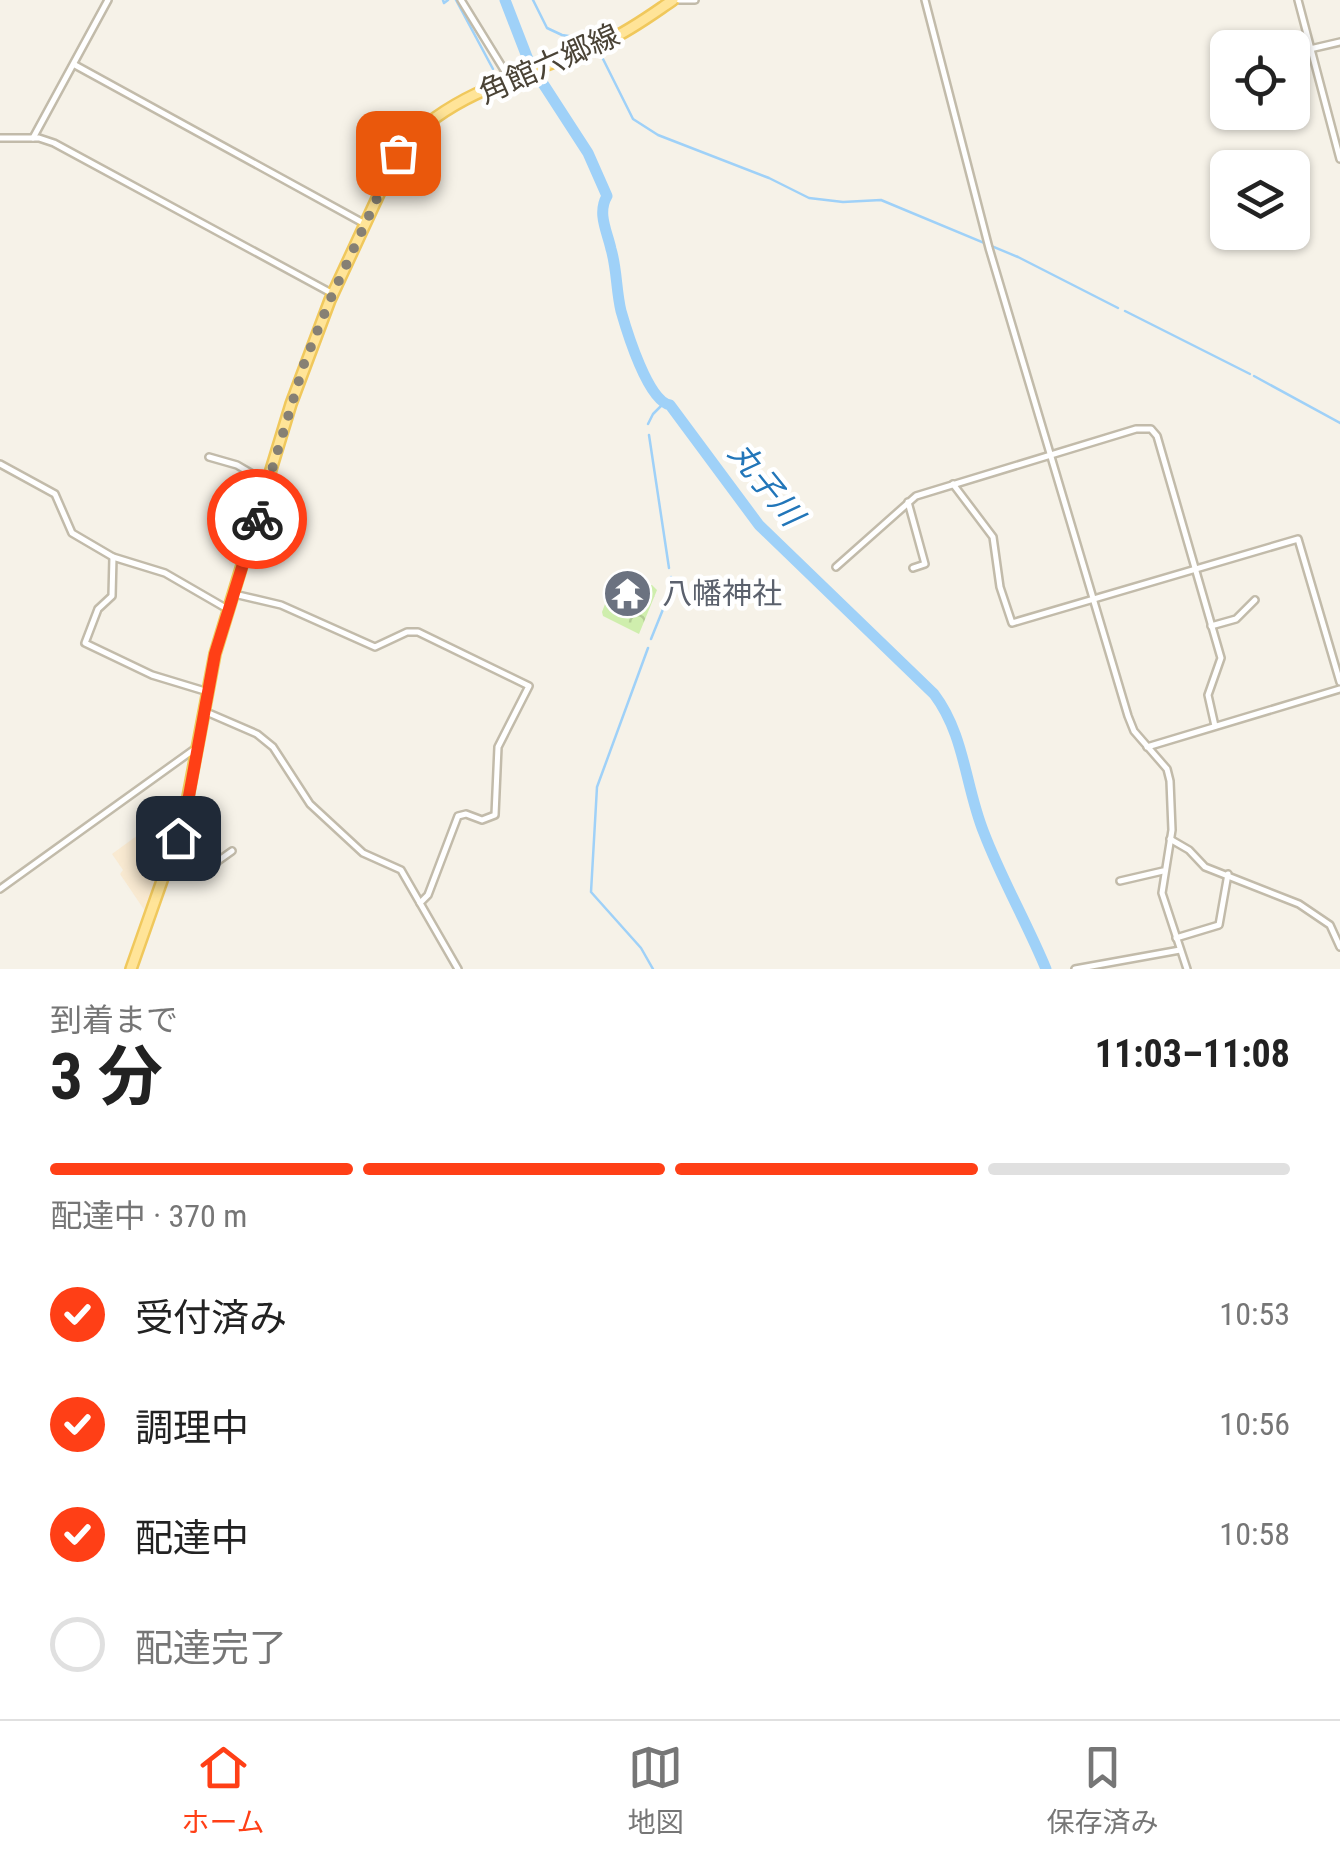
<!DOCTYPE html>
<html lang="ja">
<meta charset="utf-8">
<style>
body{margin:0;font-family:"Roboto Condensed","Noto Sans JP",sans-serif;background:#f2f2f2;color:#222;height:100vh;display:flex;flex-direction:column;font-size:38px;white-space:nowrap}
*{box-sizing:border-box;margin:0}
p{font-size:32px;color:#767676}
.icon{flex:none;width:55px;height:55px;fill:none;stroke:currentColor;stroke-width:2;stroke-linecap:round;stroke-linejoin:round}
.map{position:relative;height:969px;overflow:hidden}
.panel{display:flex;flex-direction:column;background:#fff;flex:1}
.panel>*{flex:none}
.buttons{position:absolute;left:1210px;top:30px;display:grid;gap:20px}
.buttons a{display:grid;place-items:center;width:100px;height:100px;border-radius:15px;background:#fff;box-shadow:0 2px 8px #0004;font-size:50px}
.pin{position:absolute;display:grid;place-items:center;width:85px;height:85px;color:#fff;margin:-42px;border-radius:20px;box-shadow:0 5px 15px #0006}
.courier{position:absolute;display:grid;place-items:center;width:100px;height:100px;margin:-50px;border:8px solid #ff3f16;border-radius:50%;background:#fff;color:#222;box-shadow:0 2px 12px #0007}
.overview em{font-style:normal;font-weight:700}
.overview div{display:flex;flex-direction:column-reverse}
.overview{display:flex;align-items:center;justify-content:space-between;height:170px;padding:0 50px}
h1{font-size:65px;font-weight:700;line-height:75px}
.bar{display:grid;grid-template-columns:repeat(4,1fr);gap:15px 10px;align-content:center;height:120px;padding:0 50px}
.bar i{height:12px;border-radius:8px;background:#e0e0e0}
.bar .selected{background:#ff3f16}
.bar p{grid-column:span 4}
ol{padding:0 50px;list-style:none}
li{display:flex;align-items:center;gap:30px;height:110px}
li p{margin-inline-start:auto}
li .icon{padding:10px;border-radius:50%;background:#ff3f16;color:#fff;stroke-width:4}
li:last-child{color:#767676}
li i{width:55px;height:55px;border:5px solid #e0e0e0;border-radius:50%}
.tab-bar{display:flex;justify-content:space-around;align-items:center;height:140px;border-top:2px solid #e0e0e0;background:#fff;font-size:28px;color:#767676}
.tab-bar a{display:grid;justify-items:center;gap:5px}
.tab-bar .selected{color:#ff3f16}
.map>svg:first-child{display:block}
.commercial{fill:#f9ead2}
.forest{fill:url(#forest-crowns)}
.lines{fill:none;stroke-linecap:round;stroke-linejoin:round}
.stream{stroke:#9fd1f8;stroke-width:2.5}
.river{stroke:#9fd1f8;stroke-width:11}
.minor-casing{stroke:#c2bbaa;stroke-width:10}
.primary-casing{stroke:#f0c85c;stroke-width:14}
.minor{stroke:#fff;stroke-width:5}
.primary{stroke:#ffe498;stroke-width:9}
.done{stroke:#868074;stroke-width:10;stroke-dasharray:0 18}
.route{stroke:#ff3f16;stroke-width:12}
.labels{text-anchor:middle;stroke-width:9;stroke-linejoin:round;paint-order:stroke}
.street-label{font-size:30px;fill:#4a4336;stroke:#fff}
.worship-label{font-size:30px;fill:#5b616d;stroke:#fff;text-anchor:start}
.water-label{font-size:32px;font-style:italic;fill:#2276b9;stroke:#fff}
</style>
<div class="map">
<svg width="1340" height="969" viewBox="0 0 1340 969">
<defs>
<pattern id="forest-crowns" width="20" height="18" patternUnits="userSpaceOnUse" patternTransform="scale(2.5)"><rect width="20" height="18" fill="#cfeead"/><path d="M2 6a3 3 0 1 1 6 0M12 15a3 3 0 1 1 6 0" fill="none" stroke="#b3cd95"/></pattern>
</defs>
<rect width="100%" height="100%" fill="#f6f2e8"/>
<path class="commercial" d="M149,827L168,851L147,914L120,874L123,870L112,854Z"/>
<path class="forest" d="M620,575L631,577L634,584L619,595L618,602L625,609H632L647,585H652L657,590L639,634L603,616L602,612L615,578Z"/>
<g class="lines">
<g class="stream">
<path d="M443,0L444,3L448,0"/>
<path d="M456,0L493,69"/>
<path d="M533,0L547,28L562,35L588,39L593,45"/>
<path d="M599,51L633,119L658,135L769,178L809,198L843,202L881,200L1018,257L1118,308"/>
<path d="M1125,311L1250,374"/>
<path d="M1254,376L1340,423"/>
<path d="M648,424L653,414L663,404"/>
<path d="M649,435L669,568"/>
<path d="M651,639L672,587L671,577"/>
<path d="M648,648L597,787L591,892L641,948L653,969"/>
</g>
<path class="river" d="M505,0L529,62L588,153L607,196C597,213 607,231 611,249C617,269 616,290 621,311C627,332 648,401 670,405L759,525L934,694C965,735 965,786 984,833C1002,880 1027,923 1046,969"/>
<defs>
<g id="minor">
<path d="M461,0L509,78"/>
<path d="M679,0H695"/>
<path d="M925,0L989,248L1128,716L1134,731L1167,769L1170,781L1172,830L1162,893L1187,969"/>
<path d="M1298,0L1340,159"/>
<path d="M1310,49L1340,42"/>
<path d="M75,65L365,224"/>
<path d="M0,138H39L54,143L333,294"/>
<path d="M33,138L108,0"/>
<path d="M209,457L237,465L266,482"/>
<path d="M0,464L55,494L72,533L113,557L165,573L229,610"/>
<path d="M953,484L993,537L1000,587L1012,623L1298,539L1340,682"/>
<path d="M908,502L925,564L913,568"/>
<path d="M113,557L112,596L98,609L85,643L152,675L208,692"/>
<path d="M836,567L916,496L1136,429H1151L1157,436L1221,658L1208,695L1215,726"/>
<path d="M234,594L281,605L375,647L407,632H418L529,686L498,747L495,815L482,820L466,814L458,816L428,895L420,903"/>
<path d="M1211,626L1236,619L1255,600"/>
<path d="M204,711L257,734L273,747L310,804L363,853L401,870L458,969"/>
<path d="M1147,747L1340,689"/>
<path d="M182,822L191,826L218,861L232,851"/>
<path d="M1170,839L1189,850L1205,867L1299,904L1330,925L1340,947"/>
<path d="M1120,881L1163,871"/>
<path d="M0,889L196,748"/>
<path d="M1176,938L1219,925L1228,874"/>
<path d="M1075,969L1180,950"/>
</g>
<path id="primary" d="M131,969L184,818L215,654L291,404L330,300L398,153C447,90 537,73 607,41C631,30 651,15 673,0"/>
</defs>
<use href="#minor" class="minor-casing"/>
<use href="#primary" class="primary-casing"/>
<use href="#minor" class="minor"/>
<use href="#primary" class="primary"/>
</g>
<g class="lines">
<path class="done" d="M257,519L304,364L330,300L398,153"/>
<path class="route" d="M178,838L189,796L215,654L257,519"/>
</g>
<defs>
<symbol id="temple-disc" viewBox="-11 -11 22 22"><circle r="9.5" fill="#6b7280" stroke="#fff"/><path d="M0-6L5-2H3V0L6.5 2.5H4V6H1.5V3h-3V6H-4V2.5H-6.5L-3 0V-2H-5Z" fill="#fff"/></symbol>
</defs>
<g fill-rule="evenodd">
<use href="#temple-disc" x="600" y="566" width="55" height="55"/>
</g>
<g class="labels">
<g class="street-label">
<text transform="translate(549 64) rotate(-24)" y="10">角館六郷線</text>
</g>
<g class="worship-label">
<text x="662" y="604">八幡神社</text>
</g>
<g class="water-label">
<text transform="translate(766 484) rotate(51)" y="11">丸子川</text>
</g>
</g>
</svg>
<div class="buttons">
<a><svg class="icon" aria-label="locate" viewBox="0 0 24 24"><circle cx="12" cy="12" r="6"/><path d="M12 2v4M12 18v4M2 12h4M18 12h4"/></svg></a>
<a><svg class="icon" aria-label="layers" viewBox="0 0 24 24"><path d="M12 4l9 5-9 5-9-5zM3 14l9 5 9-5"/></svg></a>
</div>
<div class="pin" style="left:398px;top:153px;background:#ea580c"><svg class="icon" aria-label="bag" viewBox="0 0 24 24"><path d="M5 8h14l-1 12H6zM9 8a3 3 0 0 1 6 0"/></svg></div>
<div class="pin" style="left:178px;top:838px;background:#1f2937"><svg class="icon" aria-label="home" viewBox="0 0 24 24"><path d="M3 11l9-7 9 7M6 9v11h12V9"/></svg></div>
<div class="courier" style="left:257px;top:519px"><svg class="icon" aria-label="bike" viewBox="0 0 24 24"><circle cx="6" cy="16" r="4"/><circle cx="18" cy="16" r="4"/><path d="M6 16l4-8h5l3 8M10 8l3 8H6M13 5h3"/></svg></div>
</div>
<section class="panel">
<div class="overview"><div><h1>3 分</h1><p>到着まで</p></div><em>11:03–11:08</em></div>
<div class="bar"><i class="selected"></i><i class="selected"></i><i class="selected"></i><i></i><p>配達中 · 370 m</p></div>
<ol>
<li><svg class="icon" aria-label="check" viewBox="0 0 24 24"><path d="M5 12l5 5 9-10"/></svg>受付済み<p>10:53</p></li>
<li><svg class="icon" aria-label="check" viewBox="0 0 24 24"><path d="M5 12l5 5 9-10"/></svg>調理中<p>10:56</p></li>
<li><svg class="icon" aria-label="check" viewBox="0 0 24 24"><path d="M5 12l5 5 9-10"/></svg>配達中<p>10:58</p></li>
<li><i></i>配達完了</li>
</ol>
</section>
<nav class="tab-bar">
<a class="selected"><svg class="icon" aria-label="home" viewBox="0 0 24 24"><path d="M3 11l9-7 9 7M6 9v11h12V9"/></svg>ホーム</a>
<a><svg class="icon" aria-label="map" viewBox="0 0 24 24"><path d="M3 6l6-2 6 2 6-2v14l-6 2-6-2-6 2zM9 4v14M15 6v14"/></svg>地図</a>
<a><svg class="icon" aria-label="saved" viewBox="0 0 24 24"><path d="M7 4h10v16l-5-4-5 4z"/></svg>保存済み</a>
</nav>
